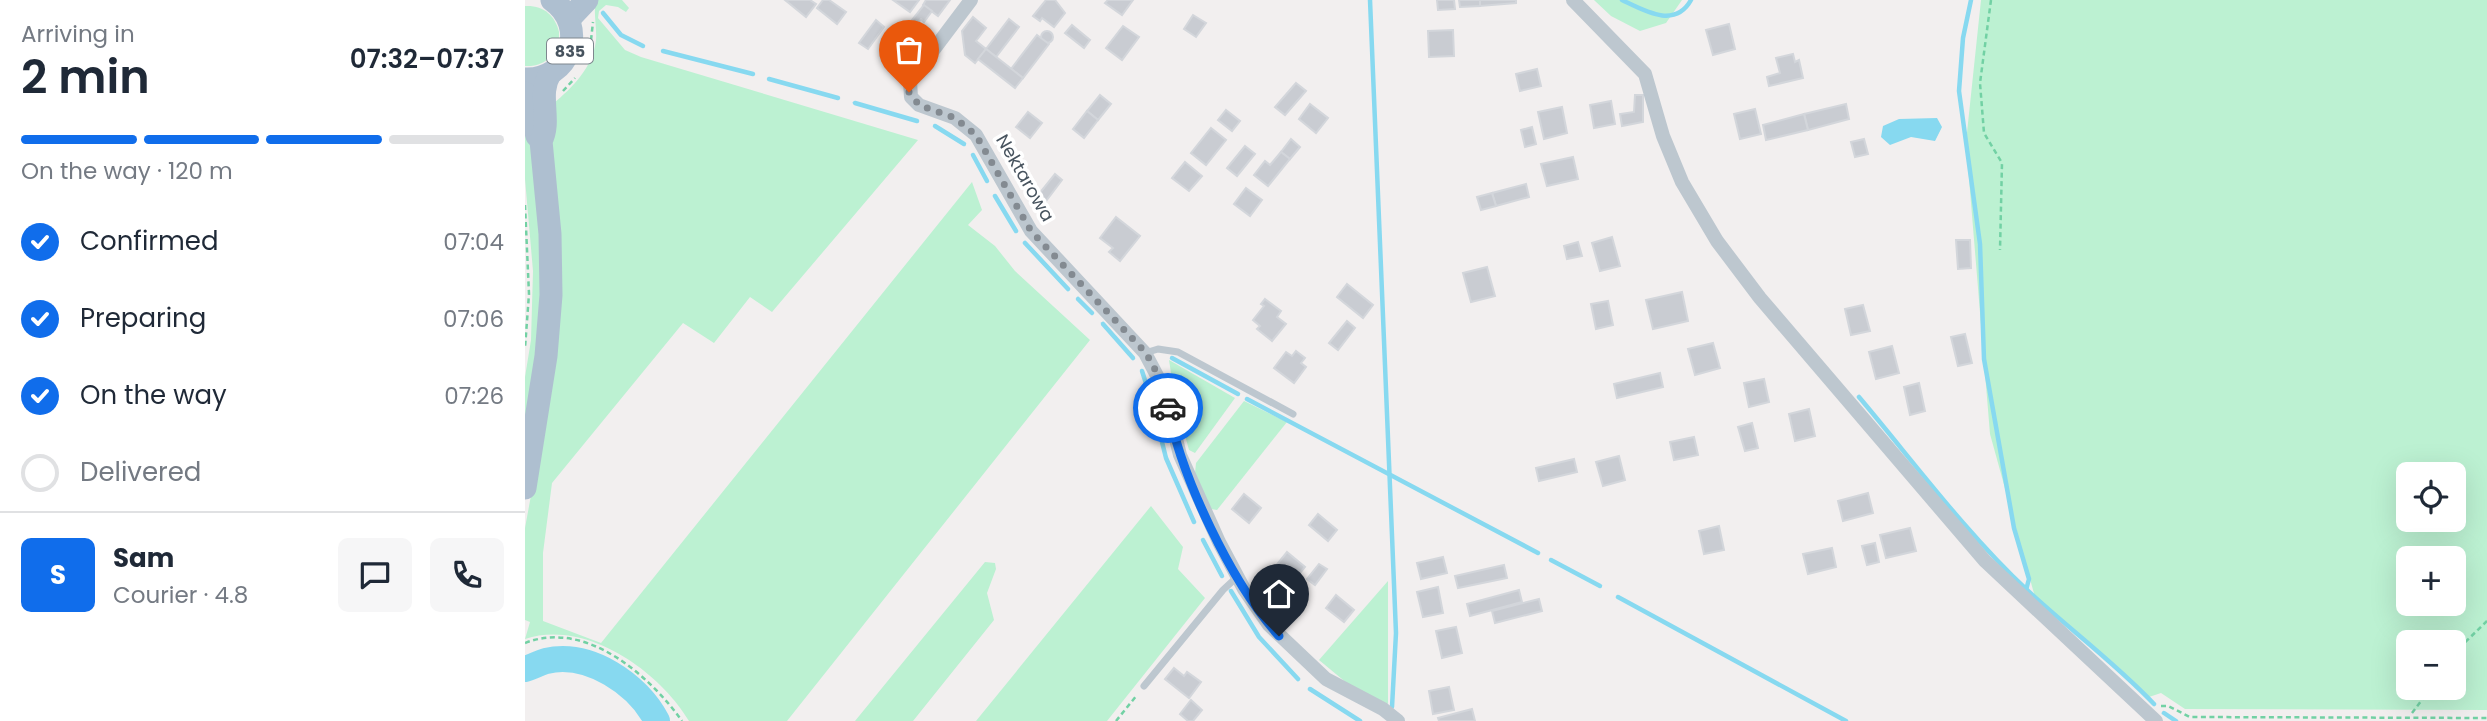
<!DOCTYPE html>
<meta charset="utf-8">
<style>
body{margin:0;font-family:Poppins,sans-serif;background:#f6f6f7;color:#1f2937;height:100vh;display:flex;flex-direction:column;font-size:26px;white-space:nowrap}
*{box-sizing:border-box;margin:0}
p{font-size:23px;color:#747a83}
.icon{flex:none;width:38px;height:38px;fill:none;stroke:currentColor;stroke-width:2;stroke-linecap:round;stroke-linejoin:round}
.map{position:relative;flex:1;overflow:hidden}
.panel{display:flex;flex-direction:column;background:#fff;width:525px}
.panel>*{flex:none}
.buttons{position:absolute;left:1871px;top:462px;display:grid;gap:14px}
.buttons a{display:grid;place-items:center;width:70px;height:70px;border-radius:10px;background:#fff;box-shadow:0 7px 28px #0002;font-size:35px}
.pin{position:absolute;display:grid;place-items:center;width:60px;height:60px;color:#fff;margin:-72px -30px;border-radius:50% 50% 50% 0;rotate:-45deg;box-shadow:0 0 7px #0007}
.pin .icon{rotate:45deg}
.courier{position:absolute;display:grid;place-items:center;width:70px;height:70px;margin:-35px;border:5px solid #106deb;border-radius:50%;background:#fff;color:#222;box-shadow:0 2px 9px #0007}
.head em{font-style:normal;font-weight:600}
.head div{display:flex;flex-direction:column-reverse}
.head{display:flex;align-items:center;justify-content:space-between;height:119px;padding:0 21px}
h1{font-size:46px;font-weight:600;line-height:52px}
.bar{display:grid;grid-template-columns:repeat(4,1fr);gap:10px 7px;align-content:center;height:84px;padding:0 21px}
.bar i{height:9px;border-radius:5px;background:#e0e1e3}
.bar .on{background:#106deb}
.bar p{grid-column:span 4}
.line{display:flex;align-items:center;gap:18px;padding:0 21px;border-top:2px solid #e0e1e3}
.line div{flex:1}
.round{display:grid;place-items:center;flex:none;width:74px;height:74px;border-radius:10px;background:#f6f6f7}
ol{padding:0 21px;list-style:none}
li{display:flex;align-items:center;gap:21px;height:77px}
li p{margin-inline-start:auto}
li .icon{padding:7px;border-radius:50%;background:#106deb;color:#fff;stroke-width:4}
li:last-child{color:#747a83}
li i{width:38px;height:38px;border:4px solid #e0e1e3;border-radius:50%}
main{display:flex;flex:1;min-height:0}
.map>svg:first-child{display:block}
.green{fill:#bcf1d2;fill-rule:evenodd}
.water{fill:#87d9f0}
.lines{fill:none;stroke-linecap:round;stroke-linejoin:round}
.stream{stroke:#87d9f0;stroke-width:4.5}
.river{stroke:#87d9f0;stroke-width:26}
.building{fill:#c9ccd2;stroke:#d3d6db;stroke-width:2}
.path{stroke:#72d1a4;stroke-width:2.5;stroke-dasharray:5 3.5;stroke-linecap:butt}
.lane{stroke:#bdc7cf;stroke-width:7}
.street{stroke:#bdc7cf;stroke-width:14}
.primary{stroke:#aebfd0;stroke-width:23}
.done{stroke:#838a91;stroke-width:7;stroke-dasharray:0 12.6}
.route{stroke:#106deb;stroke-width:9}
.labels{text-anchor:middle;stroke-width:7;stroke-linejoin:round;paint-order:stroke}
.shield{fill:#fff;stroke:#7e878e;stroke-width:2}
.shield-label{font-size:16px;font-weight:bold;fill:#47535e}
.street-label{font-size:18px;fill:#47535e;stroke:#fff}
</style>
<main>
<section class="panel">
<div class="head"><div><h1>2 min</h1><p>Arriving in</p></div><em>07:32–07:37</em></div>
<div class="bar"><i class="on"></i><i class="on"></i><i class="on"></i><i></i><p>On the way · 120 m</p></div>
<ol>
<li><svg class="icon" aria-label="check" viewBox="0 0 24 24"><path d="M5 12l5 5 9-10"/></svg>Confirmed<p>07:04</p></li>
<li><svg class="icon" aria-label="check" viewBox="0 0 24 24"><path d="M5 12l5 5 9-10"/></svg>Preparing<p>07:06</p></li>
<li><svg class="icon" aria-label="check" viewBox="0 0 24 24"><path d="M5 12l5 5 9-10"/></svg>On the way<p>07:26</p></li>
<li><i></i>Delivered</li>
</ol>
<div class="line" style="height:126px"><b class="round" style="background:#106deb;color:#fff">S</b><div><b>Sam</b><p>Courier · 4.8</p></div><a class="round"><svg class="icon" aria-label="chat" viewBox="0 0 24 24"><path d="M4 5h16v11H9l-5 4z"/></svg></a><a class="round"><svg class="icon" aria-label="phone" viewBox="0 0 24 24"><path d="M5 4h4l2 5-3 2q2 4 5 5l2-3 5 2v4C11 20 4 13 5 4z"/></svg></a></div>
</section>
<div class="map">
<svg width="1962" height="721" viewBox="0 0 1962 721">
<rect width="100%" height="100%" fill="#f2efef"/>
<g class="green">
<path d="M71,0H97L104,8L101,12L93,7L81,5L74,11L73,18L100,50L116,57L393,140L247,312L225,297L189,343L158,323L27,483L18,553V621L76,643L447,182L457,210L443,225L470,246L490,271L565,340L262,721H164C134,671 61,619 0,639L5,622L0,620V528L16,441L24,141L28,104C48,87 68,67 71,40C72,26 68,13 71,0Z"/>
<path d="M1069,0H1157L1141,23L1115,31L1086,16Z"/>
<path d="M1456,0H1962V710L1660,709L1636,693L1624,697L1510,597L1465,434L1441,142ZM1883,474H1928V520H1883ZM1883,558H1928V604H1883ZM1883,642H1928V688H1883Z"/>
<path d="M0,6C18,5 30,15 34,32C35,53 21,67 0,66Z"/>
<path d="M0,112L7,143L19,285L0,443V377L6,340L8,271L0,179Z"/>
<path d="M644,360L710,398L670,453L664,450L650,399Z"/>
<path d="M719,401L762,422L692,510L686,509L670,473L671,463Z"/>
<path d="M626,506L658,547L653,569L680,598L582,721H451Z"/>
<path d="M460,562L470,563L471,569L462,593L469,620L388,721H330Z"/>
<path d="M863,581V704L829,689L794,660Z"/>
</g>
<path class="water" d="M1412,118L1417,127L1410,141L1386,137L1365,145L1356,137L1358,126L1374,119Z"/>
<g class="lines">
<g class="stream">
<path d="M845,0L871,633L867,707"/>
<path d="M1097,0C1120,11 1150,29 1166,0"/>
<path d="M1446,0L1438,38L1434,91L1455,244L1459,359L1489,528L1504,579L1501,590"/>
<path d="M78,13L96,35L118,46"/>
<path d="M138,51L228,74"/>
<path d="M244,79L313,98"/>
<path d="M330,103L392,121"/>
<path d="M410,126L439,144"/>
<path d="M448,155L462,181"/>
<path d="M470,196L491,231"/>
<path d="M500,243L543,289"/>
<path d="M553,299L567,313"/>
<path d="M578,324L608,358"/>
<path d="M647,358L713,394"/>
<path d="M617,371L628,405"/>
<path d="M1334,397C1388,461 1441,533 1502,590C1544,629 1589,662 1629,704"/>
<path d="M722,399L1013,553"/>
<path d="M633,426L641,458L669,522"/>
<path d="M678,540L697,576"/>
<path d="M1026,560L1075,586"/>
<path d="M706,591L734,637L773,679"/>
<path d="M1093,597L1321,721"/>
<path d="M785,689L835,721"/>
<path d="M1639,713L1651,721"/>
</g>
<path class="river" d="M0,669C7,667 14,663 21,661C64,651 113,684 132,721"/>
</g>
<g class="building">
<path d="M260,0H285L291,4L281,17Z"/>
<path d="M298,0H304L321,12L312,24L292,8Z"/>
<path d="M368,0H394L385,12Z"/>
<path d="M401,0H425L413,16L398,5Z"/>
<path d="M521,0H530L540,13L529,27L517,18L515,21L508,16Z"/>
<path d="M583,0H608L597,15L580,3Z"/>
<path d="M912,0H929L930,9L913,10Z"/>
<path d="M934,0H955V6L935,7Z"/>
<path d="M955,0H991V3L955,6Z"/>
<path d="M399,5L407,11L399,22L396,19L388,29L383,25Z"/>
<path d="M668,15L681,23L671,37L659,29Z"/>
<path d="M448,17L461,28L451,41L461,49L450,63L440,55L437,31Z"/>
<path d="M484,19L494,27L471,57L461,49Z"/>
<path d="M351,20L359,27L343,49L334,43Z"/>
<path d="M1204,24L1210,49L1188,55L1181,30Z"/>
<path d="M547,25L565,40L559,48L540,33Z"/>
<path d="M598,26L614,37L597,60L581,48Z"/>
<path d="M928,30L929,56L904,57L903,31Z"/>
<circle cx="522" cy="37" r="6"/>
<path d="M512,35L524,44L498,78L486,69Z"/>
<path d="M461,49L498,78L490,88L453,59Z"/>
<path d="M1268,54L1270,62L1274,60L1278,78L1244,86L1242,77L1255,73L1251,58Z"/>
<path d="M1012,69L1016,86L995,91L991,74Z"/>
<path d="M771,83L781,91L760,115L750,107Z"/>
<path d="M575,95L586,104L573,120L562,111Z"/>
<path d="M1110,95H1118V122L1097,126L1095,114L1109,112Z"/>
<path d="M1086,101L1090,124L1069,128L1065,105Z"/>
<path d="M785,104L803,118L791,133L774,119Z"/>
<path d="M1321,104L1324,119L1283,130L1279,114Z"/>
<path d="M1037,107L1042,133L1019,139L1013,112Z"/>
<path d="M1230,109L1236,134L1215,139L1209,114Z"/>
<path d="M701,110L715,121L707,131L693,120Z"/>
<path d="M562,111L573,120L559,138L548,129Z"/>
<path d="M503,112L517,123L505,138L491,127Z"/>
<path d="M1279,114L1283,130L1241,140L1238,125Z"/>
<path d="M1007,127L1011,144L1000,147L996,130Z"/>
<path d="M686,128L701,140L681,165L666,153Z"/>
<path d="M766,139L775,147L765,159L756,152Z"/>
<path d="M1339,139L1343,154L1330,157L1326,142Z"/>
<path d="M720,146L730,154L712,176L702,168Z"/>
<path d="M756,152L765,159L743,186L729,175L740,161L745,165Z"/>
<path d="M1048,157L1053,179L1022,186L1016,164Z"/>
<path d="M660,162L677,176L664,191L647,178Z"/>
<path d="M530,174L537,180L521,201L513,195Z"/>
<path d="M1001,184L1004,197L971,206L967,193Z"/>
<path d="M721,188L737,200L725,216L709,204Z"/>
<path d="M967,193L971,206L956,210L952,197Z"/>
<path d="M591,217L615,236L595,261L584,252L588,248L575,238Z"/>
<path d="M1087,237L1095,266L1075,271L1067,243Z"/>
<path d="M1431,240H1445L1446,268L1433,269Z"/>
<path d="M1053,242L1057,256L1042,259L1039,246Z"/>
<path d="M962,267L970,296L946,302L938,273Z"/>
<path d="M822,284L848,305L838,318L812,297Z"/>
<path d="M1157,292L1163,321L1128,329L1121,300Z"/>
<path d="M740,299L756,311L752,317L761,324L747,341L732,329L735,326L728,320L739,306L736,304Z"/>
<path d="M1083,301L1088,325L1071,329L1066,304Z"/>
<path d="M1338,305L1345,331L1326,335L1320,309Z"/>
<path d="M822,321L830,328L813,350L804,343Z"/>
<path d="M1440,334L1447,363L1433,366L1426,337Z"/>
<path d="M1188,343L1195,368L1170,375L1163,349Z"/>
<path d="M1367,346L1374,373L1351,379L1344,352Z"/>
<path d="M771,351L780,358L776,363L781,367L769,383L749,368L761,352L767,356Z"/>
<path d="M1135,373L1138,387L1092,398L1089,384Z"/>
<path d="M1239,379L1244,402L1224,407L1219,383Z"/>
<path d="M1394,383L1400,411L1385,415L1379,387Z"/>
<path d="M1284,409L1290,436L1270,441L1264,414Z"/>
<path d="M1227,423L1233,448L1220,451L1213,427Z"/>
<path d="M1169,437L1173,455L1149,460L1145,442Z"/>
<path d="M1094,456L1100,480L1078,486L1071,462Z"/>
<path d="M1049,459L1052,472L1014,481L1011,468Z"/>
<path d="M1343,493L1348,513L1318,521L1313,501Z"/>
<path d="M719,494L736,508L724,523L707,509Z"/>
<path d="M793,514L812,530L803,541L784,525Z"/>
<path d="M1194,526L1199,550L1179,554L1174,531Z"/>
<path d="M1385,528L1391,551L1361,558L1355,535Z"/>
<path d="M1350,543L1354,562L1342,565L1337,546Z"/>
<path d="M1307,548L1311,567L1283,574L1278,554Z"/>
<path d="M762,552L780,567L759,592L741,578Z"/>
<path d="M918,557L922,573L896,579L892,563Z"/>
<path d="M794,564L802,569L790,585L782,579Z"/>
<path d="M979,565L982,578L933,588L930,576Z"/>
<path d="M913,587L918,613L898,617L892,592Z"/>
<path d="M994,590L997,602L945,616L942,604Z"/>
<path d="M811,595L829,610L819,622L801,608Z"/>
<path d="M1014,599L1017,611L970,623L967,611Z"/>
<path d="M931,627L937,653L917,658L911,631Z"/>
<path d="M649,668L659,676L662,672L676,682L664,698L640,679Z"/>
<path d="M924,687L929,710L908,714L904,691Z"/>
<path d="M666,700L677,710L668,721H663L655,714Z"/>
<path d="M947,709L950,721H914L913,718Z"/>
</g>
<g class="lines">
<g class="path">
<path d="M1466,0L1455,83L1459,133L1477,163L1475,250"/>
<path d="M66,40L68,22"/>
<path d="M38,91L50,78"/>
<path d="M0,205L4,294L0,348"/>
<path d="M0,643C61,619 125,676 157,721"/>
<path d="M1928,654L1962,621"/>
<path d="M1636,706H1643L1665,717L1962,718"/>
<path d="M1887,713L1906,688"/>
<path d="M591,721L612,695"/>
</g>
<g class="lane">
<path d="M620,353L633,349L653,352L768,414"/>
<path d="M619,686L698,590L712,577"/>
</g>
<g class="street">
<path d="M446,0L385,81L386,97L394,105L430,118L451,135L506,231L620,353L638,387L655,455L694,542L719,589L744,625L801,679L858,709L873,721"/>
<path d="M1048,0L1120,74L1138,136L1157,182L1192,241L1235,298L1460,561L1631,721"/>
</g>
<g class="primary">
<path d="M44,19L62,0"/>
<path d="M0,79C45,81 64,26 27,0"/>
<path d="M0,93L12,136"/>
<path d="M0,488L21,356L26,295L25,234L16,141C27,121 12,94 25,74"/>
</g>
</g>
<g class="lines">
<path class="done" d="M384,92L394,105L430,118L451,135L506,231L621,353L633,375L643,408"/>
<path class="route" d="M643,408C657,479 706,582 754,636"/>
</g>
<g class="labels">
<rect class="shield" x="22" y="38.5" width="46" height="25" rx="5"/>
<g class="shield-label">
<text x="45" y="57">835</text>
</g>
<g class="street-label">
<text transform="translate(500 178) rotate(60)" y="6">Nektarowa</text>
</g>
</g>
</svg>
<div class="buttons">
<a><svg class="icon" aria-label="locate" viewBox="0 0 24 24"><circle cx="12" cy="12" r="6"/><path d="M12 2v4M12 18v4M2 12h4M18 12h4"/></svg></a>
<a>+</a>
<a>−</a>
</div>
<div class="pin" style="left:384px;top:92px;background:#ea580c"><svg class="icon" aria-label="bag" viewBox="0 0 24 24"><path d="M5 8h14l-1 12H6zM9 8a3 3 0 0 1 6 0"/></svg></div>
<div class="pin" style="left:754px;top:636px;background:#1f2937"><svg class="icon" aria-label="home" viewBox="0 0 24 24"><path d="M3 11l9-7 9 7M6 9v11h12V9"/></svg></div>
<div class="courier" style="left:643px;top:408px"><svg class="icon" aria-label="car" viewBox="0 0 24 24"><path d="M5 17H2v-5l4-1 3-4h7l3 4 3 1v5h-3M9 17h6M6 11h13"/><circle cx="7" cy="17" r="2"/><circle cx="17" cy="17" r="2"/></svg></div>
</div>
</main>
